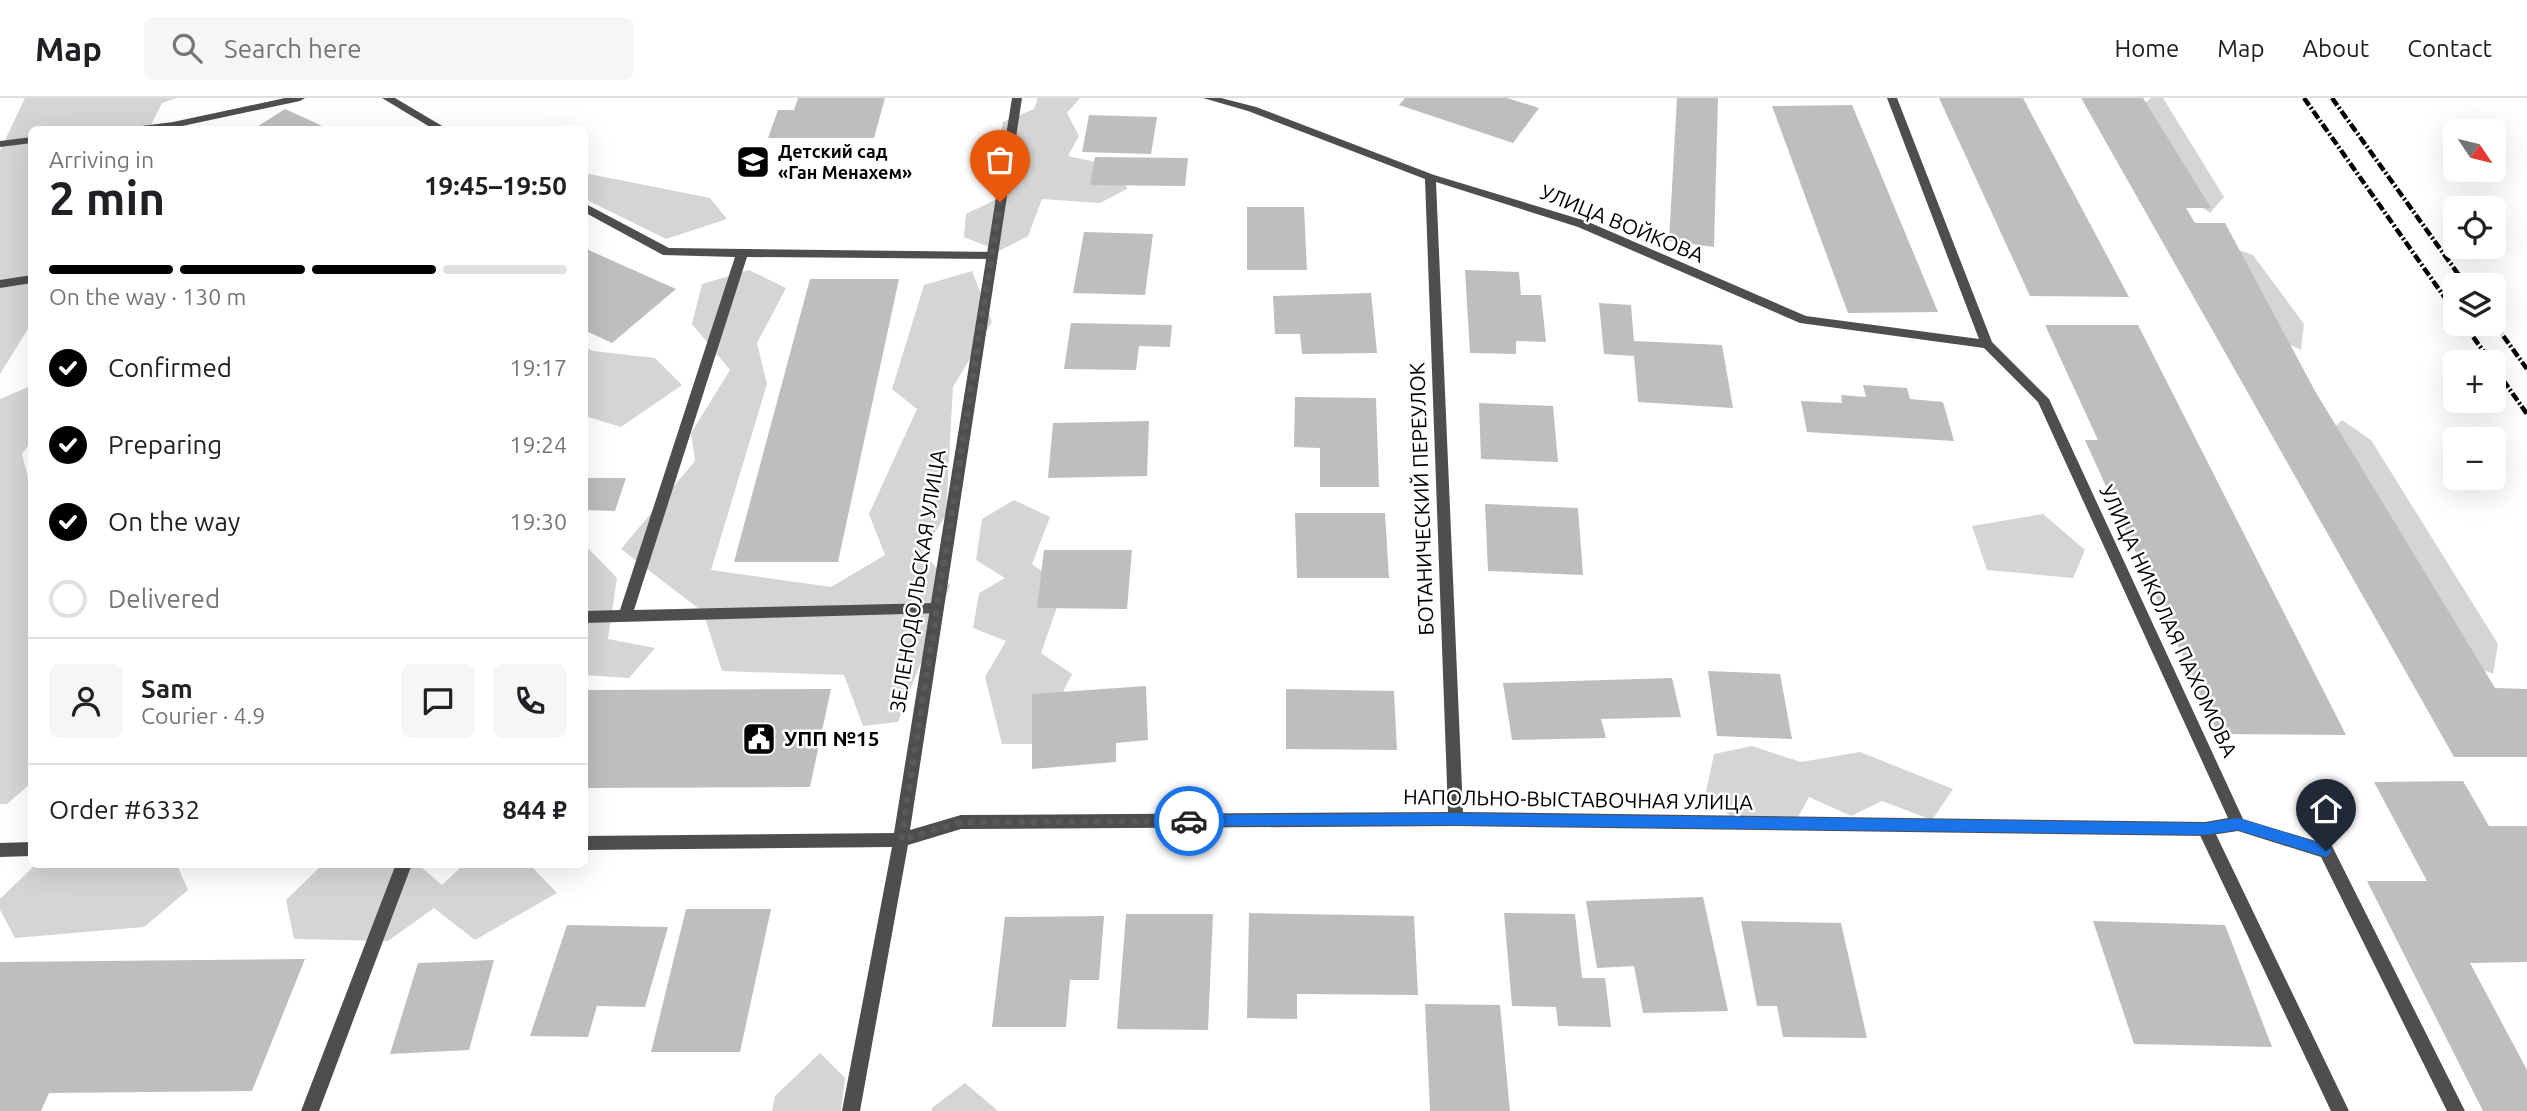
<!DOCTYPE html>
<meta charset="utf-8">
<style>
body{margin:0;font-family:Ubuntu,sans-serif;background:#f6f6f6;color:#202124;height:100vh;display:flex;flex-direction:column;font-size:26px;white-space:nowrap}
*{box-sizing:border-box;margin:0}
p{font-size:23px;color:#757577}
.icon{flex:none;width:38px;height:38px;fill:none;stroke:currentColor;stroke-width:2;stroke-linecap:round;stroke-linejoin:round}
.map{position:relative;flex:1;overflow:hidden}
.details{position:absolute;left:28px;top:28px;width:560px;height:742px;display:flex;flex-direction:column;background:#fff;border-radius:10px;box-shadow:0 7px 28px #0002}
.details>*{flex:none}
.needle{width:46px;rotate:125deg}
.tools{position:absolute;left:2443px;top:21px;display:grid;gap:14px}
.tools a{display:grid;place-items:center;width:63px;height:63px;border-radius:10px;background:#fff;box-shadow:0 7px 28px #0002;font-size:35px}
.pin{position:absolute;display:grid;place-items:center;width:60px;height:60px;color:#fff;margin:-72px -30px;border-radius:50% 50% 50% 0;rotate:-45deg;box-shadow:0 0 7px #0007}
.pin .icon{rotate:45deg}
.courier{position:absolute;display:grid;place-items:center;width:70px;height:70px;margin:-35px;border:5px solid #1a73e8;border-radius:50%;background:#fff;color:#222;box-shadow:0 2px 9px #0007}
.summary em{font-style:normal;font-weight:700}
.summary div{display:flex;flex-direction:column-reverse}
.summary{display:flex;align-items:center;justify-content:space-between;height:119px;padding:0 21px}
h1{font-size:46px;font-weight:700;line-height:52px}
.bar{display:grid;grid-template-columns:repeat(4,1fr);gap:10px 7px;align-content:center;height:84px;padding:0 21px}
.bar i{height:9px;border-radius:5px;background:#e0e0e0}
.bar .on{background:#000}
.bar p{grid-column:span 4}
.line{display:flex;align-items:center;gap:18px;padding:0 21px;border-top:2px solid #e0e0e0}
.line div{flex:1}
.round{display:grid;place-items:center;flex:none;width:74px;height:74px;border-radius:10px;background:#f6f6f6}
ol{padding:0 21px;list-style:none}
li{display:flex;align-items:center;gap:21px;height:77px}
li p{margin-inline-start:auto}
li .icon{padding:7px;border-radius:50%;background:#000;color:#fff;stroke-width:4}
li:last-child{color:#757577}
li i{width:38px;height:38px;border:4px solid #e0e0e0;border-radius:50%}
header{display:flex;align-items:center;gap:42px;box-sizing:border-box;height:98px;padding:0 35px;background:#fff;border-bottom:2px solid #e0e0e0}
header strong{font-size:33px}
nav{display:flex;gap:38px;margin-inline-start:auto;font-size:24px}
.search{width:490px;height:63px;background:#f6f6f6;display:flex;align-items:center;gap:18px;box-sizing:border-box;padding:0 24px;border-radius:10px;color:#757577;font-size:26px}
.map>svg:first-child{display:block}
.green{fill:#d5d5d5}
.building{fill:#bebebe}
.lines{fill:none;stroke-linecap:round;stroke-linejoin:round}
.lane{fill:#4e4e4e;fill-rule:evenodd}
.street{fill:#4e4e4e;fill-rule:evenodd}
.rail{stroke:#000;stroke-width:4.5;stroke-dasharray:9 2.5 2 2.5;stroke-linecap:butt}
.route{fill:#1a73e8}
.done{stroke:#595959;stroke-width:7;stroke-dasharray:0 12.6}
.labels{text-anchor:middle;stroke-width:5;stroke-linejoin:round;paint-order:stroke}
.far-poi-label{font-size:18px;font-weight:bold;fill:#000;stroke:#fff;text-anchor:start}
.street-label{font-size:21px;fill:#000;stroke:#fff}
.poi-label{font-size:21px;font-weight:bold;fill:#000;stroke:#fff;text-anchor:start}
</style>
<header>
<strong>Map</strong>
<div class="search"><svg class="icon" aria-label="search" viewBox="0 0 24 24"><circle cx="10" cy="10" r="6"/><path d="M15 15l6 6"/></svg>Search here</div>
<nav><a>Home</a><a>Map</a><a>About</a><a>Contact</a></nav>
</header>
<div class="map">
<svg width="2527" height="1013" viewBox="0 0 2527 1013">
<rect width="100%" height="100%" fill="#fff"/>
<g class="green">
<path d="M25,0H177L162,5L149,31L32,32L31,226L0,276V53Z"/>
<path d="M1038,0H1080L1067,15L1079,38L1068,58L1123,70L1127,91L1100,105L1042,101L1028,138L999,153L964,139L966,116L1005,97L992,80L1010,63L997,49L1003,24L1034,11Z"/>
<path d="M2151,0H2163L2224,99L2210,115L2187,99L2136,12Z"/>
<path d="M589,76L710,100L727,121L666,141L585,101V79Z"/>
<path d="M2220,145L2253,157L2304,226L2301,252L2262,233Z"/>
<path d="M749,172L786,190L757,245L767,286L711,472L831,489L885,457L869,416L917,311L892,291L924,187L972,173L992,224L953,289L946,417L923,453L950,488L898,624L863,628L844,577L722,573L703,514L621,451L695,363L691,335L730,272L692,226L702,186Z"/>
<path d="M584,248L593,253L655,260L682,287L621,329L585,318Z"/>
<path d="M31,288V344L22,356L32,395L31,685L7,706H0V301Z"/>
<path d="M2342,322L2371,342L2498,546L2493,576L2452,558L2326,338Z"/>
<path d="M1014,402L1050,419L1032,466L1064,489L1041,555L1072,576L1037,646H1002L985,579L1006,543L973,530L979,495L1005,480L976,462L982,421Z"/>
<path d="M2043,416L2085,452L2073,480L1987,472L1972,428Z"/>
<path d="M584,446L617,480L608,541L655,550L629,580L585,577Z"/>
<path d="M1752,648L1801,664L1860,654L1953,691L1932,722L1882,703L1851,718L1809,699L1797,721L1735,723L1706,694L1714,656Z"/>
<path d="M323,766L419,767L442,787L463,767H530L557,795L475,842L434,810L388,843L294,841L286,802Z"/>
<path d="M35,767H177L188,792L144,829L15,840L0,812V801Z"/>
<path d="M820,955L845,980L841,1013H772L775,998Z"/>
<path d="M965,985L998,1013H932V1010Z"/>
</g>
<g class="building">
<path d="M798,0H885L874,40H768L778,12H794Z"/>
<path d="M1405,0H1507L1539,10L1513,45L1399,7Z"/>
<path d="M1677,0H1718L1714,149L1669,143Z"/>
<path d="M1939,0H2023L2129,199L2030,198Z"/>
<path d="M2081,0H2143L2211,110H2186L2195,125H2225L2315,293L2495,590L2527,591V659H2454Z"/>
<path d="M1852,7L1938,214L1848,215L1772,8Z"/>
<path d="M285,11L331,32H252Z"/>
<path d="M1089,17L1157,19L1151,56L1082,54Z"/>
<path d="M1095,59L1188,60L1185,88L1090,87Z"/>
<path d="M1247,109H1304L1307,172H1247Z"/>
<path d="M1084,134L1153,136L1145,197L1073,195Z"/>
<path d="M584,150L676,191L612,245L584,232Z"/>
<path d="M1465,172L1519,174L1521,197H1541L1546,244L1516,243V256L1470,255Z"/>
<path d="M810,181H899L838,464H734Z"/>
<path d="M1371,195L1377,255L1302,256L1300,236H1275L1273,198Z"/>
<path d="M1599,205L1631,207L1634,243L1722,247L1733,310L1638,304L1634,258L1604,256Z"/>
<path d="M1071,225L1172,227L1170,249L1139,248L1136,272L1064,271Z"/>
<path d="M2045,227H2138L2346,637L2218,636L2085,342H2098Z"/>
<path d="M1863,287L1907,290L1910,301L1943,304L1954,343L1807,334L1801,303L1842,305L1841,297L1866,299Z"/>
<path d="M1295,299L1376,300L1379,389H1320V350L1294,349Z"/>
<path d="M1479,305L1553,308L1558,364L1481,361Z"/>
<path d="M1149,323L1147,378L1048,380L1053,325Z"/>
<path d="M588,380H626L615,413L584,412V390Z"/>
<path d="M1485,406L1578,410L1583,477L1488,473Z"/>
<path d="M1295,415H1385L1389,480H1297Z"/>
<path d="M1044,452H1132L1127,511L1037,510Z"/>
<path d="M1708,573L1780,576L1792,641L1717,638Z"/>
<path d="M1672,580L1681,619L1601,621L1606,640L1512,642L1503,585Z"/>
<path d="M1146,588L1148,642L1116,645V664L1032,671V596Z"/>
<path d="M831,591L810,689L584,690V592Z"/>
<path d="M1286,591L1394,593L1397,652L1286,651Z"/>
<path d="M2463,683L2489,728H2527V864L2470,865L2527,972V1013H2483L2367,783H2427L2374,684Z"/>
<path d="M1703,799L1728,913L1643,915L1634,868L1597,870L1586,803Z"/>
<path d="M686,811H771L740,954H651Z"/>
<path d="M1249,815L1414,818L1418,897L1297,896V921L1247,920Z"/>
<path d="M1504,815L1575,816L1582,880H1605L1611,929L1558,928L1556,909L1512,908Z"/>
<path d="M1126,816H1213L1208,932L1117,931Z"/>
<path d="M1104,818L1099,882H1070L1066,929H992L1005,819Z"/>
<path d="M1741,823L1841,825L1867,940L1783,939L1777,908H1757Z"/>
<path d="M2093,823L2225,827L2272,949L2134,946Z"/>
<path d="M567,827L668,829L645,909L597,908L588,939L530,938Z"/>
<path d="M305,861L252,993L49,995L41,1013H0V864Z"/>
<path d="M494,862L469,952L390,956L418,865Z"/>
<path d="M1425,906L1500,907L1510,1013H1430Z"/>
</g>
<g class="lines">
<g class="lane">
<path d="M285,0H305L300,3L173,30L129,32L134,29L173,24Z"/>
<path d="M382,0H395L449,32H435Z"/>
<path d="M32,39V45L0,49V43Z"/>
<path d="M584,105L669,150L996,154V160L992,161L747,159L634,512L936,505L941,507L943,511L941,515L584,525V513L620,512L735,159L663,157L584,114Z"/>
<path d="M32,177V185L0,190V182Z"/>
<path d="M2205,724L2211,726L2349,1013H2331L2197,731L2199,726Z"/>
<path d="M396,766H412L319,1013H301Z"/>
</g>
<g class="street">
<path d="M1012,0H1022L910,732L961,717L1448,714L1425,81L1248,13L1203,0H1221L1256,9L1434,77L1586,123L1806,218L1979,241L1887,0H1897L1992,244L2049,301L2243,721L2332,748L2465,1013H2447L2321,759L2238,733L2205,738L1456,728L961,731L908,747L860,1013H842L892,749L584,752V738L894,735ZM1436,84L1578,129L1800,225L1984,250L2038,304L2228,720L2205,724L1463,714Z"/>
<path d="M32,744V758L0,759V745Z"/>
</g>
<g class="rail">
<path d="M2304,0L2455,214"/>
<path d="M2332,0L2466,187"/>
<path d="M2494,225L2527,271"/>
<path d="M2464,226L2491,264"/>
<path d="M2494,269L2527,316"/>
</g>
</g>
<path class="route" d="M1456,715L2204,725L2238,720L2326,747L2332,753L2326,759L2238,732L2204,737L1456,727L1189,728L1182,723L1189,717Z"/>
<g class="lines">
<path class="done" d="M1000,104L901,742L961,724L1189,723"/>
</g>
<defs>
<symbol id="school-square" viewBox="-11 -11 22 22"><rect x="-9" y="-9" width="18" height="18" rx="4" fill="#000" stroke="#fff"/><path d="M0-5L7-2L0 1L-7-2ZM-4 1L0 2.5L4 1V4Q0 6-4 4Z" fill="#fff"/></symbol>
<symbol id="civic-square" viewBox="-11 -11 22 22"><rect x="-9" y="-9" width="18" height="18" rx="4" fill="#000" stroke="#fff"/><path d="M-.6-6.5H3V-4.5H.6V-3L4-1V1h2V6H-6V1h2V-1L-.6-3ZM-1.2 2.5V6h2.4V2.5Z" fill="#fff"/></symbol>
</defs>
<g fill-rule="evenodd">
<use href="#school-square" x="734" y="45" width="38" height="38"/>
<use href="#civic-square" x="740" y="622" width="38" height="38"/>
</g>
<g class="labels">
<g class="far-poi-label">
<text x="778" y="60">Детский сад<tspan x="778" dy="21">«Ган Менахем»</tspan></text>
</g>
<g class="street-label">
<text transform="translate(1622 126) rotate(22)" y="7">УЛИЦА ВОЙКОВА</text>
<text transform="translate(1422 401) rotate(-92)" y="7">БОТАНИЧЕСКИЙ ПЕРЕУЛОК</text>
<text transform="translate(918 483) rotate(-81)" y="7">ЗЕЛЕНОДОЛЬСКАЯ УЛИЦА</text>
<text transform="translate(2168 523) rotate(65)" y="7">УЛИЦА НИКОЛАЯ ПАХОМОВА</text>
<text transform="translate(1578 702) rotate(1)" y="7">НАПОЛЬНО-ВЫСТАВОЧНАЯ УЛИЦА</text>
</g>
<g class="poi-label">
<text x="784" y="648">УПП №15</text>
</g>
</g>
</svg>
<div class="tools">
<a><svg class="needle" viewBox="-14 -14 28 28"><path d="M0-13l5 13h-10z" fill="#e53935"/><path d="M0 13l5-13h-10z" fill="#757577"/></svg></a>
<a><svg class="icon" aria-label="locate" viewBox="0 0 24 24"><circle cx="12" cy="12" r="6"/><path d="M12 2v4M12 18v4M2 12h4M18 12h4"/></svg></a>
<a><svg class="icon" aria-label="layers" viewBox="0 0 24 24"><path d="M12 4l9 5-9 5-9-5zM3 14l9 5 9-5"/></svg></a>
<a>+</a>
<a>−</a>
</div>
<div class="pin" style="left:1000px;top:104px;background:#ea580c"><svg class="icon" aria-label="bag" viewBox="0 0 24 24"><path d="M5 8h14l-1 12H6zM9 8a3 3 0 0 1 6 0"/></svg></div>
<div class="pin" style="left:2326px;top:753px;background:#1f2937"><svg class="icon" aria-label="home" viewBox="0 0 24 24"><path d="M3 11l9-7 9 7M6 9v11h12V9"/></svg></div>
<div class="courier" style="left:1189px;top:723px"><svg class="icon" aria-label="car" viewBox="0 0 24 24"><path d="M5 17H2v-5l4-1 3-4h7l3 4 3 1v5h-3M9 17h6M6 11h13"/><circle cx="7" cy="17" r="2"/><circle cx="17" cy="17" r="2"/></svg></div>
<section class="details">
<div class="summary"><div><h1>2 min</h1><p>Arriving in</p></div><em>19:45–19:50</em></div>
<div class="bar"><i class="on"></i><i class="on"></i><i class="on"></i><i></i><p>On the way · 130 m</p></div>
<ol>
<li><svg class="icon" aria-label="check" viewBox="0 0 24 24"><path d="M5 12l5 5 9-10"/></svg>Confirmed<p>19:17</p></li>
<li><svg class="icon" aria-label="check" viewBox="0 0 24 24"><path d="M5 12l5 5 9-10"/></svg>Preparing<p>19:24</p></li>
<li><svg class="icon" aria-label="check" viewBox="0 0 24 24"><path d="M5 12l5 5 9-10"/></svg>On the way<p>19:30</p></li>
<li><i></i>Delivered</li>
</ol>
<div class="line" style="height:126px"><a class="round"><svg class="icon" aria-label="person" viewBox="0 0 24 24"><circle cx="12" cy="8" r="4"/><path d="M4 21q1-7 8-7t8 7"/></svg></a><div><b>Sam</b><p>Courier · 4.9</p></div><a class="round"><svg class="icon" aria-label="chat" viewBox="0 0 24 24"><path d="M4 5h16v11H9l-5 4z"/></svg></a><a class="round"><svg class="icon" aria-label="phone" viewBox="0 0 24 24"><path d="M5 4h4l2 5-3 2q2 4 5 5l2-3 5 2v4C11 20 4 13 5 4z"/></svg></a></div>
<div class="line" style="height:91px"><div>Order #6332</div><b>844 ₽</b></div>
</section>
</div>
